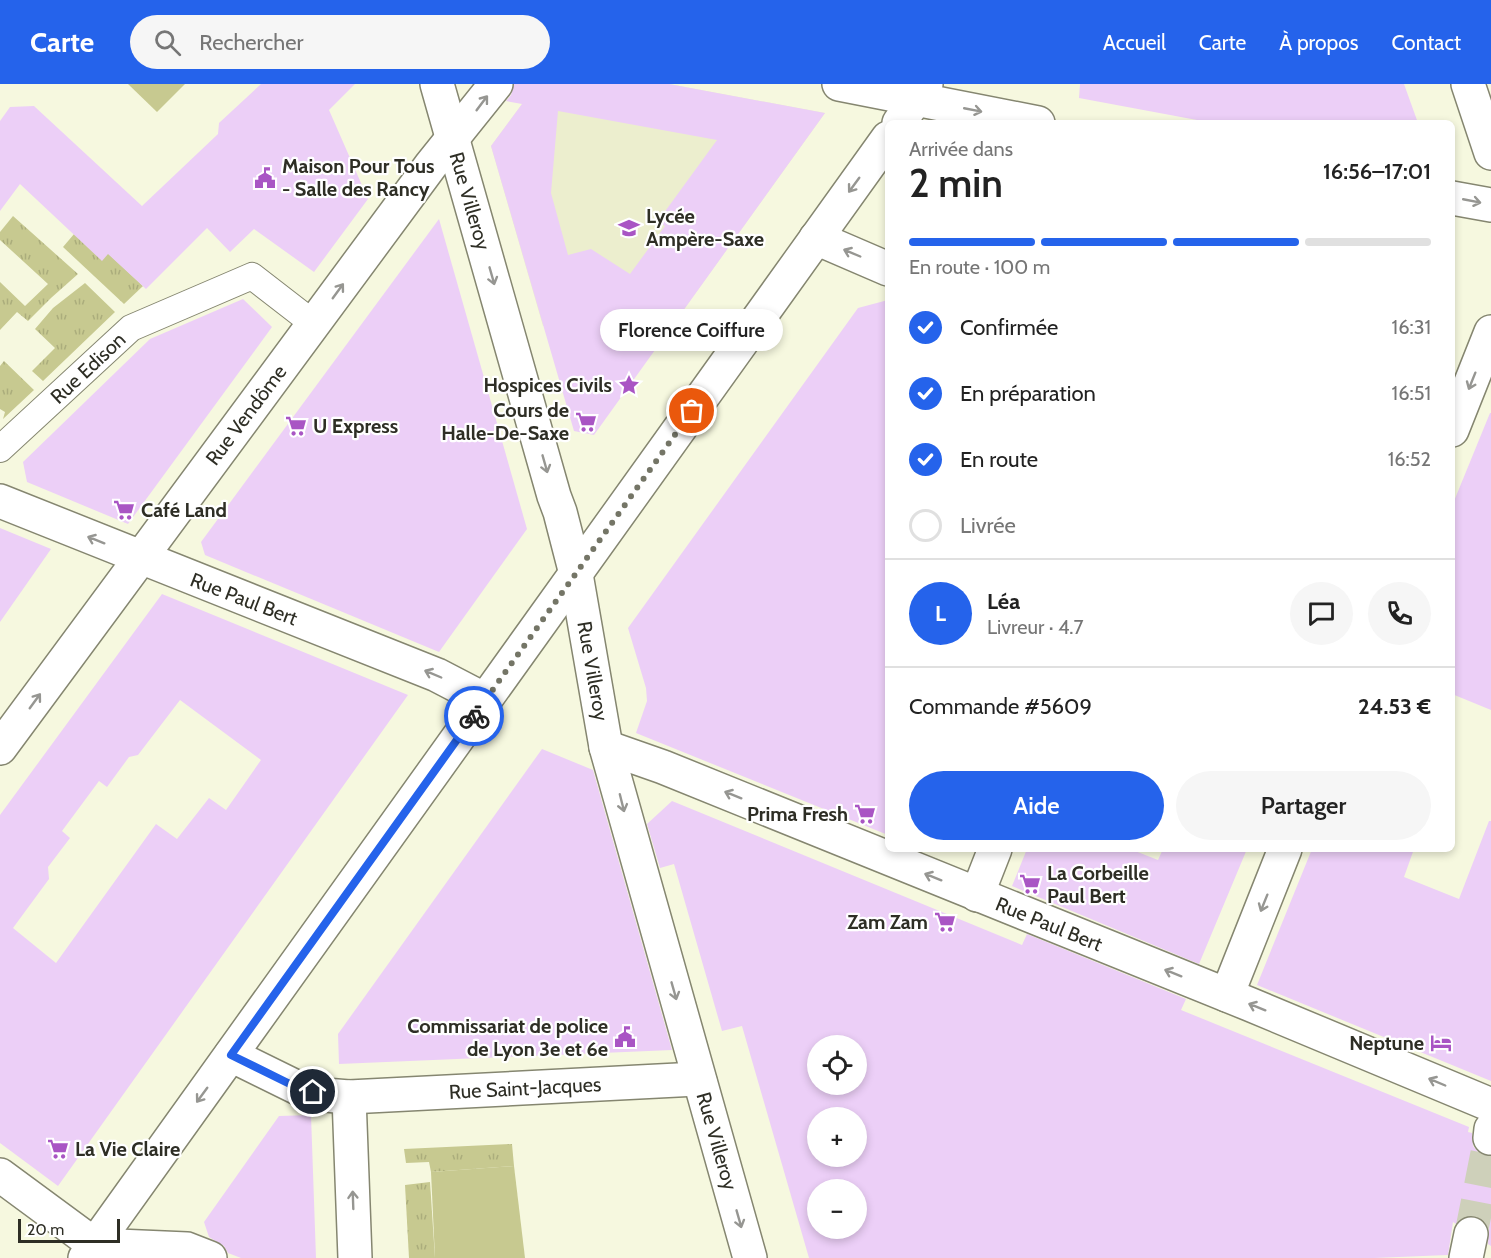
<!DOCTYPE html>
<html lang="fr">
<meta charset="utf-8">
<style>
body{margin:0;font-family:Cabin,sans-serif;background:#f6f6f6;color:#222;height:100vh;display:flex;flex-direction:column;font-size:22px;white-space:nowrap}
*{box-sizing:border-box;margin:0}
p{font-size:20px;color:#767676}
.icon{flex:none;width:33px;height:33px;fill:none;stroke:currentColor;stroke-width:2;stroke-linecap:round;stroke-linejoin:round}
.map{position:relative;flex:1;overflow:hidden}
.side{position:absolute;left:885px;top:36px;width:570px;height:732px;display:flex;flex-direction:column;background:#fff;border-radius:9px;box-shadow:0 3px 9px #0003}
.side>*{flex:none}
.buttons{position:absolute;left:807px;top:951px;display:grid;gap:12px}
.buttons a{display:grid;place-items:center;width:60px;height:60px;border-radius:50%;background:#fff;box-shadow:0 3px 9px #0003;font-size:30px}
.scale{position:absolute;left:18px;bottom:15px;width:102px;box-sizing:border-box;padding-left:6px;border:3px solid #2e2e25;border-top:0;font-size:16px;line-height:21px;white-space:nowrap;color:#2e2e25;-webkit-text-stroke:4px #fff;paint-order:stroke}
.pin{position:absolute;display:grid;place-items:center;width:51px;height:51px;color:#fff;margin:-26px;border:3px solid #fff;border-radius:50%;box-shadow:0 2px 6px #0007}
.courier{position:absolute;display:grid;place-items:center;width:60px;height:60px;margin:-30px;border:4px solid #2563eb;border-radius:50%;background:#fff;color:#222;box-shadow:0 2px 8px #0007}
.bubble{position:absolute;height:42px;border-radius:21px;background:#fff;box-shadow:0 3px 9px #0003;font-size:20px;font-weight:600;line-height:42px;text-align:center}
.summary em{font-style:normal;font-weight:600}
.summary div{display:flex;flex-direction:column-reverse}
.summary{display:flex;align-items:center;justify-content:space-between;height:102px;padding:0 24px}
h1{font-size:39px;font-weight:600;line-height:45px}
.bar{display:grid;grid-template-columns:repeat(4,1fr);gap:9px 6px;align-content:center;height:72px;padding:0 24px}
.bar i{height:8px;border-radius:4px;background:#e0e0e0}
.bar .selected{background:#2563eb}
.bar p{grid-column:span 4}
.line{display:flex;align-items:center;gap:15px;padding:0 24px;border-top:2px solid #e0e0e0}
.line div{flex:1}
.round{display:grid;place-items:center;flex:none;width:63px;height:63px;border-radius:32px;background:#f6f6f6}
ol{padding:0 24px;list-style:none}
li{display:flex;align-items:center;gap:18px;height:66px}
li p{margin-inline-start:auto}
li .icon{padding:6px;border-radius:50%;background:#2563eb;color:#fff;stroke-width:4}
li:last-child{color:#767676}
li i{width:33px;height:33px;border:3px solid #e0e0e0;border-radius:50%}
.primary-button{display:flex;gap:12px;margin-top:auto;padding:12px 24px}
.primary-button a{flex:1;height:69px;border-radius:36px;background:#2563eb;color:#fff;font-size:24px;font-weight:600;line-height:69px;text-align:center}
.primary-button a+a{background:#f6f6f6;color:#222}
header{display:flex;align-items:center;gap:36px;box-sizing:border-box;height:84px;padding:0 30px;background:#2563eb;color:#fff}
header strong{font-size:28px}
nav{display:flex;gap:33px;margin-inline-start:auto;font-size:21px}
.search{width:420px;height:54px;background:#f6f6f6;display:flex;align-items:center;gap:15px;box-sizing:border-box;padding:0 21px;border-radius:33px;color:#767676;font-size:22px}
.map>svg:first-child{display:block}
.built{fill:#eceece}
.grass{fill:url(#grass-tufts)}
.garden{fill:#c7c990}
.building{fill:#eccff7;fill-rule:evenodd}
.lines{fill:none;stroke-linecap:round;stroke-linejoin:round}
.minor-tunnel{stroke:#ced0ba;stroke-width:33;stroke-dasharray:33 16;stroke-linecap:butt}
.pedestrian-casing{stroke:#858670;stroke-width:28}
.minor-casing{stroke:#858670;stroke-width:36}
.tertiary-casing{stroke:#858670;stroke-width:36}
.secondary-casing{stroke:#858670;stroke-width:36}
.primary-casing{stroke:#858670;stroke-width:36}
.pedestrian{stroke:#fff;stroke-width:26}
.minor{stroke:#fff;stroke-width:33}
.tertiary{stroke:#fff;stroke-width:33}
.secondary{stroke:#fff;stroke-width:33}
.primary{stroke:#fff;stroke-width:33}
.oneway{stroke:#969692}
.done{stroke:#747566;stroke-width:6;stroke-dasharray:0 10.8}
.route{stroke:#2563eb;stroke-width:8}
.labels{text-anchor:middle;stroke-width:4.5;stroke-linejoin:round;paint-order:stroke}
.poi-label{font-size:20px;font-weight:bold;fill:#2e2e25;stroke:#fff;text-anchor:start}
.street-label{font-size:20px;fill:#2e2e25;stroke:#fff}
</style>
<header>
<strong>Carte</strong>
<div class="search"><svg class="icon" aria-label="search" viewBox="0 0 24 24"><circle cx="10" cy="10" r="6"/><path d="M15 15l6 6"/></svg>Rechercher</div>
<nav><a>Accueil</a><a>Carte</a><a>À propos</a><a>Contact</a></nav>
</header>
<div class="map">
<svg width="1491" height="1174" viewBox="0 0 1491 1174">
<defs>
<pattern id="grass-tufts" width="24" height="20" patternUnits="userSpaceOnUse" patternTransform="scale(1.5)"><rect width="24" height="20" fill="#c7c990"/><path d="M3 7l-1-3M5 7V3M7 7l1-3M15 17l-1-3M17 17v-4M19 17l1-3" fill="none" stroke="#abad7c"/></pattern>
</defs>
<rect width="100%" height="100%" fill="#f6f8df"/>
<path class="built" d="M537,0H669L825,29L656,264L617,236L586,230L543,242L491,62Z"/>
<g class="grass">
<path d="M13,132L78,190L51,214L28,237L17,228L0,246V198L25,222L48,200L0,156V148Z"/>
<path d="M80,143L143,202L124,220L63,163Z"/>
<path d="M85,199L115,228L43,297L32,287L55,264L35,245L53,224Z"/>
<path d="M4,277L34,306L3,335L5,328L0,325V282Z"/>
<path d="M512,1060L514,1082L431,1088L429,1078L406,1079L404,1065Z"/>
<path d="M430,1098L435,1174H409L405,1101Z"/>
</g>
<g class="garden">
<path d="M128,0H185L157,28Z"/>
<path d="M514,1082L525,1174H435L431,1088Z"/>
</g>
<g class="building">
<path d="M261,0H355L329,26L368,115L314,188L254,145L230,168L207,144L146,205L108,170L102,177L20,100L0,127V37L10,23L34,22L142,122L218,50L219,39Z"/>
<path d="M514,0H669L825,29L594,351L574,347L491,62L522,20L506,17L511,11ZM558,27L717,56L658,137L665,142L630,190L591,165L568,171L551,109Z"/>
<path d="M1080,0H1404L1418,39H1213L1079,14Z"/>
<path d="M439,135L527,445L439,568L205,471L201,458Z"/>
<path d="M243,215L272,243L128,440L27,398L23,378L150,255Z"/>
<path d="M888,216V751L636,649L647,617L646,604L628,544L858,224Z"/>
<path d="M1490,329H1491V626L1452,610V422Z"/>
<path d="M0,444L51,465L0,538Z"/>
<path d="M162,510L408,611L58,1102L0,1059V731ZM180,616L261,676L226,726L209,714L177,755L156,740L56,879L13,844L49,795L48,783L70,754L62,747L99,697L107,703L129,673L138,671Z"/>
<path d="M542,665L593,686L672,966L339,980L338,950Z"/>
<path d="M672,717L1022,861L1027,850L1186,915L1181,926L1469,1043L1468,1048L1472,1049L1473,1062L1479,1069L1491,1072V1162L1488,1160L1489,1144L1483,1136L1474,1132H1465L1456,1140L1453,1138L1448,1171L1374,1174H809L742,942L722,947L674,780L660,784L647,740ZM818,962H856V1000H818ZM818,1034H856V1072H818ZM818,1106H856V1144H818Z"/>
<path d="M1489,737H1491V997L1257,901L1312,765H1414L1404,793L1459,815Z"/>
<path d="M1027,765H1130L1158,776L1163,765H1247L1199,880L1012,802Z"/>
<path d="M311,1031L316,1174H241L228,1169L224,1162L209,1153L204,1138L279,1032Z"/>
</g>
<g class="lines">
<path class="minor-tunnel" d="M1471,1150L1490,1054"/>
<defs>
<path id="pedestrian" d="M0,365L131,244L252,192L314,240"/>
<g id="minor">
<path d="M437,0L554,412L560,428L576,490L606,663L750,1174"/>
<path d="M839,0L1038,39"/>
<path d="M1452,114L1491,121"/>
<path d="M816,154L888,185"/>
<path d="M1452,346L1491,248"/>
<path d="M606,663L663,683L1249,920L1491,1021"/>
<path d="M0,664L431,81L496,0"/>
<path d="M977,811L995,765"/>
<path d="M1227,911L1285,765"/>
<path d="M231,971L300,1005L325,1011L349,1013L697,995L700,998"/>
<path d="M349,1013L355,1174"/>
<path d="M1490,1054L1491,1045"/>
<path d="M0,1091L95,1161L187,1165L210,1174"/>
<path d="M1466,1174L1471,1150"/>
</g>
<path id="tertiary" d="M0,417L437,591L485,616"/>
<g id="secondary">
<path d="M899,39L926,0"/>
<path d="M85,1174L888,54"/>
</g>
<path id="primary" d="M1468,0L1491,69"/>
</defs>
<use href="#pedestrian" class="pedestrian-casing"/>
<use href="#minor" class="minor-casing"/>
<use href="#tertiary" class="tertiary-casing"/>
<use href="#secondary" class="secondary-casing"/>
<use href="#primary" class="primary-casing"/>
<use href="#pedestrian" class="pedestrian"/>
<use href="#minor" class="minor"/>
<use href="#tertiary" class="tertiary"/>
<use href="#secondary" class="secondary"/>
<use href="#primary" class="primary"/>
</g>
<defs><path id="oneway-shaft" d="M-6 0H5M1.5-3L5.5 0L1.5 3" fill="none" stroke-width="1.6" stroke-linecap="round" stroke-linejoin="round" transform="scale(1.5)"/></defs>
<g class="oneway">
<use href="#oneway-shaft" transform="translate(482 19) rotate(-53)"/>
<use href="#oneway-shaft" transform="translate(973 26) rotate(11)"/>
<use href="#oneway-shaft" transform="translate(854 101) rotate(126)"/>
<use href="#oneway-shaft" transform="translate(1472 117) rotate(11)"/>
<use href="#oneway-shaft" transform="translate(852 169) rotate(-157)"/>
<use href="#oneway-shaft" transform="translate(492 192) rotate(74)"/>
<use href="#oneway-shaft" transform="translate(338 207) rotate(-54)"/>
<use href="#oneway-shaft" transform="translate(1472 297) rotate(112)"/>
<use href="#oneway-shaft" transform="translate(545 380) rotate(74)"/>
<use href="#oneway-shaft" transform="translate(96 456) rotate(-158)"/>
<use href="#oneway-shaft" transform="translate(433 590) rotate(-157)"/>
<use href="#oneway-shaft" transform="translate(35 617) rotate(-54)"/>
<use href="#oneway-shaft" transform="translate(733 711) rotate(-158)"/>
<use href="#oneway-shaft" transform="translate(622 719) rotate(76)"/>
<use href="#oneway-shaft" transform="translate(933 793) rotate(-158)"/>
<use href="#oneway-shaft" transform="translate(1264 819) rotate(112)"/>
<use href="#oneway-shaft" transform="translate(1173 889) rotate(-158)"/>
<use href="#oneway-shaft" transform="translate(674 907) rotate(74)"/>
<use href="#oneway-shaft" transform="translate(1257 923) rotate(-158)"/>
<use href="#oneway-shaft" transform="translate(1437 998) rotate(-157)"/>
<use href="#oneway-shaft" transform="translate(202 1011) rotate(126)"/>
<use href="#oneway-shaft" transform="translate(353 1116) rotate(-92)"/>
<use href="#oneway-shaft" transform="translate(739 1135) rotate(74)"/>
</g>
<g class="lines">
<path class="done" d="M474,632L692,327"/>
<path class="route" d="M313,1008L300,1005L231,971L474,632"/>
</g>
<defs>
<symbol id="civic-bare" viewBox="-9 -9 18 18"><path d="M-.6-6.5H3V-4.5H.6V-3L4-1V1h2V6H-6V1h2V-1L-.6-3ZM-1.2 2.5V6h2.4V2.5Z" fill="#a955c4" stroke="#fff" stroke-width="2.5" paint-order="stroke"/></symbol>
<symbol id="school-bare" viewBox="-9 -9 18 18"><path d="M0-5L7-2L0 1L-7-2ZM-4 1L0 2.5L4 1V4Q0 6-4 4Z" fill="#a955c4" stroke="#fff" stroke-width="2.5" paint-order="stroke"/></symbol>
<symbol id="sight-bare" viewBox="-9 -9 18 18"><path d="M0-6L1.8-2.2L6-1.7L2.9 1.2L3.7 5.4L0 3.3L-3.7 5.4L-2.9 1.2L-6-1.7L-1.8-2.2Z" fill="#a955c4" stroke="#fff" stroke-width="2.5" paint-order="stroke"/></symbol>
<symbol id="supermarket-bare" viewBox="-9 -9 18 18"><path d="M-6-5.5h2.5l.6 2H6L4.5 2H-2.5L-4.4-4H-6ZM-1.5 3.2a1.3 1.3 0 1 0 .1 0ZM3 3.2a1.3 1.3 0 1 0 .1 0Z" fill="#a955c4" stroke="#fff" stroke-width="2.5" paint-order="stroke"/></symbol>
<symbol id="hotel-bare" viewBox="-9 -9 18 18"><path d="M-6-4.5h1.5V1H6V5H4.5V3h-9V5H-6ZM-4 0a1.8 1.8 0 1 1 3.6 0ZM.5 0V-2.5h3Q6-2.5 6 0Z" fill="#a955c4" stroke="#fff" stroke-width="2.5" paint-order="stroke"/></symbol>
</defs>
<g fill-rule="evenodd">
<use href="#civic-bare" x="250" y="79" width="30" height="30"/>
<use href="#school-bare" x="614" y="129" width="30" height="30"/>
<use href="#sight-bare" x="614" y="286" width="30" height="30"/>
<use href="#supermarket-bare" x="571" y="323" width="30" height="30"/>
<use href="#supermarket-bare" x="281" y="327" width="30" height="30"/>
<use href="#supermarket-bare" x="109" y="411" width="30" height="30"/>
<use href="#supermarket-bare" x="850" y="715" width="30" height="30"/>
<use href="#supermarket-bare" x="1015" y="785" width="30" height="30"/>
<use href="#supermarket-bare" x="930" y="823" width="30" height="30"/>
<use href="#civic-bare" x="610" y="938" width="30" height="30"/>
<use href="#hotel-bare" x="1426" y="944" width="30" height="30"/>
<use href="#supermarket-bare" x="43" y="1050" width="30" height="30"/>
</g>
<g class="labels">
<g class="poi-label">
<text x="282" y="89">Maison Pour Tous<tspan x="282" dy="23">- Salle des Rancy</tspan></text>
<text x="646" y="139">Lycée<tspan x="646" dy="23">Ampère-Saxe</tspan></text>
<text x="612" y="308" text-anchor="end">Hospices Civils</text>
<text x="569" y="333" text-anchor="end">Cours de<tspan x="569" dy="23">Halle-De-Saxe</tspan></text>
<text x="313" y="349">U Express</text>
<text x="141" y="433">Café Land</text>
<text x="848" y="737" text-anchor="end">Prima Fresh</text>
<text x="1047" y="796">La Corbeille<tspan x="1047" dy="23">Paul Bert</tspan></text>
<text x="928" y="845" text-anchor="end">Zam Zam</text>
<text x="608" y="949" text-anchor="end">Commissariat de police<tspan x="608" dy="23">de Lyon 3e et 6e</tspan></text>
<text x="1424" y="966" text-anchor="end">Neptune</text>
<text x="75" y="1072">La Vie Claire</text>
</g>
<g class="street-label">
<text transform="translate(470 117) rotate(74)" y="7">Rue Villeroy</text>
<text transform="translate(88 284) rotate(-43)" y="7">Rue Edison</text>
<text transform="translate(246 331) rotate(-53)" y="7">Rue Vendôme</text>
<text transform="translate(244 515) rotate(21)" y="7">Rue Paul Bert</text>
<text transform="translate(593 587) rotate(80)" y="7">Rue Villeroy</text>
<text transform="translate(1049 840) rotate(22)" y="7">Rue Paul Bert</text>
<text transform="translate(525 1004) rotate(-3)" y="7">Rue Saint-Jacques</text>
<text transform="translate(717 1057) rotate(74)" y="7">Rue Villeroy</text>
</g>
</g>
</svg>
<div class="buttons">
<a><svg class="icon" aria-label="locate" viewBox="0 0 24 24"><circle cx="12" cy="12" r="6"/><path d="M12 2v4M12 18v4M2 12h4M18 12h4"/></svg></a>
<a>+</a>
<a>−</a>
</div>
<div class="scale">20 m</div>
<div class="pin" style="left:692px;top:327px;background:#ea580c"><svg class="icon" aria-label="bag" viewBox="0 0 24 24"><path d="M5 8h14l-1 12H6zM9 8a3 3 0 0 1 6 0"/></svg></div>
<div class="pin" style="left:313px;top:1008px;background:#1f2937"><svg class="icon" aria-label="home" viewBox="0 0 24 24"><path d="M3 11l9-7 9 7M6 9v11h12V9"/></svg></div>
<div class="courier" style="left:474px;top:632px"><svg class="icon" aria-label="bike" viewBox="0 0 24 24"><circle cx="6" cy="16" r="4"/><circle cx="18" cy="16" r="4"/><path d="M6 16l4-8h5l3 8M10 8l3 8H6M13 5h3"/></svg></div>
<div class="bubble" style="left:600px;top:225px;width:183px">Florence Coiffure</div>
<section class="side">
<div class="summary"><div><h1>2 min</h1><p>Arrivée dans</p></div><em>16:56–17:01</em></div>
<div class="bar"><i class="selected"></i><i class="selected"></i><i class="selected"></i><i></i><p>En route · 100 m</p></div>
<ol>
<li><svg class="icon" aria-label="check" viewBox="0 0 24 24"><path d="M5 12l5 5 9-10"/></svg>Confirmée<p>16:31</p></li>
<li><svg class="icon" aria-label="check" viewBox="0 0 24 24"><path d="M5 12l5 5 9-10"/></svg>En préparation<p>16:51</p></li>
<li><svg class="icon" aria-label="check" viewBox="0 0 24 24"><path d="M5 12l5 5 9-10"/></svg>En route<p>16:52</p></li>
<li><i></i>Livrée</li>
</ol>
<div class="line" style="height:108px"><b class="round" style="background:#2563eb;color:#fff">L</b><div><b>Léa</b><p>Livreur · 4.7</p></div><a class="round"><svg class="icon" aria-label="chat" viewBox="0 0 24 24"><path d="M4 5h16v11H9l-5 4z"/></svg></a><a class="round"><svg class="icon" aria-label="phone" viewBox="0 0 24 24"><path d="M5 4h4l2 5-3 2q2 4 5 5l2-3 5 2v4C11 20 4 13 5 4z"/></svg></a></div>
<div class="line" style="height:78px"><div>Commande #5609</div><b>24.53 €</b></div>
<div class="primary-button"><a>Aide</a><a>Partager</a></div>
</section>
</div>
